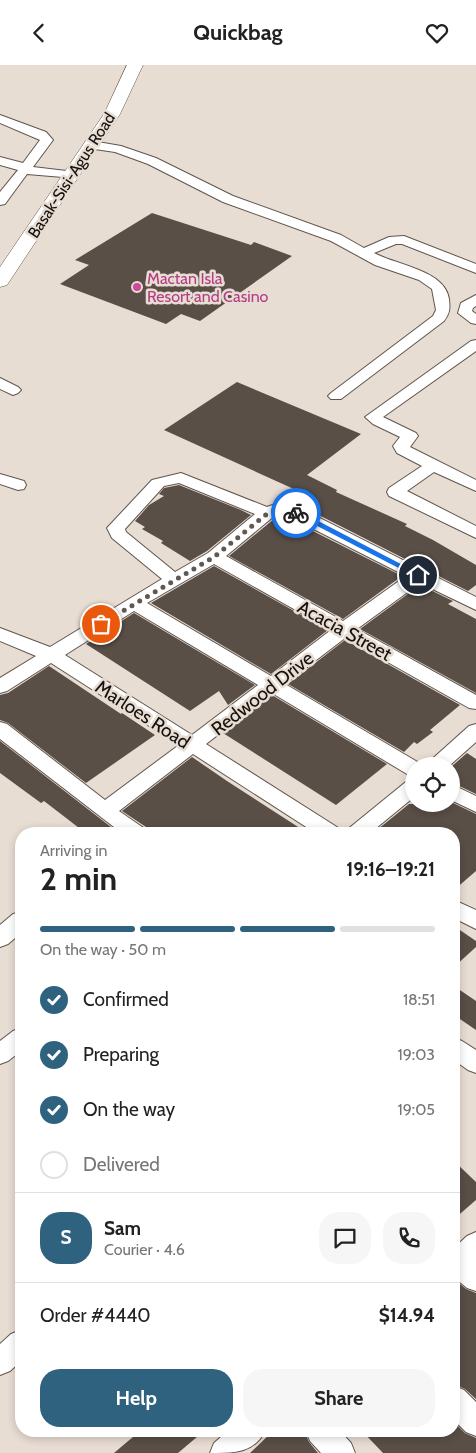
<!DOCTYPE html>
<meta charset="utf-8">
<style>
body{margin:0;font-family:Cabin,sans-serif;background:#f6f6f6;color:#222;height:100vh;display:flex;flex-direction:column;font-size:19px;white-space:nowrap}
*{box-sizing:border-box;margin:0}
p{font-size:16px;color:#767676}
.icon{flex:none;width:28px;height:28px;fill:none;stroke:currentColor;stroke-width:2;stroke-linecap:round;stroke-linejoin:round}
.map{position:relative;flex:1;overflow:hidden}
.details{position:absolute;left:15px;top:762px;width:445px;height:610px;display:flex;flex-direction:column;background:#fff;border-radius:20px;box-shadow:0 2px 8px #0003}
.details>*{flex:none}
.tools{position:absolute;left:405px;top:692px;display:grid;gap:10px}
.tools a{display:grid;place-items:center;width:55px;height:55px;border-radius:50%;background:#fff;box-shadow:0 2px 8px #0003;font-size:25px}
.pin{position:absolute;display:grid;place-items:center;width:42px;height:42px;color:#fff;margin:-21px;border:2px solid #fff;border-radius:50%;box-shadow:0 1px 5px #0007}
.courier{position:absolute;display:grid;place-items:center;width:50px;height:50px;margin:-25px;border:4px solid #1a73e8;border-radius:50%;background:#fff;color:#222;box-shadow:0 1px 6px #0007}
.overview em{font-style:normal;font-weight:700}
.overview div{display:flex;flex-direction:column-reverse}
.overview{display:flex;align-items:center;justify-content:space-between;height:85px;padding:0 25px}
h1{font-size:32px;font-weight:700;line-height:38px}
.bar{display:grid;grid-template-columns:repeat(4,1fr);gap:8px 5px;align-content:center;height:60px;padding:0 25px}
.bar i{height:6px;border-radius:4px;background:#e0e0e0}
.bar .active{background:#2f627f}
.bar p{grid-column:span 4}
.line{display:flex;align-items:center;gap:12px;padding:0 25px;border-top:1px solid #e0e0e0}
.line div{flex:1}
.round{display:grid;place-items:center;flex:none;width:52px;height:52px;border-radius:20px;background:#f6f6f6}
ol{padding:0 25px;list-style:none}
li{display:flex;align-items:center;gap:15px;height:55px}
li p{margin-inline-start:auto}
li .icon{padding:5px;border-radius:50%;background:#2f627f;color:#fff;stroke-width:4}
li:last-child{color:#767676}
li i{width:28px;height:28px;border:2px solid #e0e0e0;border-radius:50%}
.primary-button{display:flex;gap:10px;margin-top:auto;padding:10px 25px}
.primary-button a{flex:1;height:58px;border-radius:20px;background:#2f627f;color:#fff;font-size:20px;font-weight:700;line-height:58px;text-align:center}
.primary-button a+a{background:#f6f6f6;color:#222}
header{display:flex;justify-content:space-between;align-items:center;height:65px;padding:0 25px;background:#fff;font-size:22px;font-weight:700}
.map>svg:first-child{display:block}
.building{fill:#594f47}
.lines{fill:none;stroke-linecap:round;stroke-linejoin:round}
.street-casing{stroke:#5f554d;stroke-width:2}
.secondary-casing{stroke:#5f554d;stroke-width:1}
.street{fill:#fff;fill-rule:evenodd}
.secondary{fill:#fff;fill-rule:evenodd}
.route{fill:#1a73e8}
.done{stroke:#5f5853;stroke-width:5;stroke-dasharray:0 9}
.hotel-dot{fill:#d1479c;stroke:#e8ddd3;stroke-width:2}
.labels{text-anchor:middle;stroke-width:5;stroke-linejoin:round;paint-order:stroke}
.far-street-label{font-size:16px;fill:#15110e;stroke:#e8ddd3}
.far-hotel-label{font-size:16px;fill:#b23c85;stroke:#e8ddd3;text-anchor:start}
.street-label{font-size:19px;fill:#15110e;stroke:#e8ddd3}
</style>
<header><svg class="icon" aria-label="back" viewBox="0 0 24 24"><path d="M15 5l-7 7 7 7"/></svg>Quickbag<svg class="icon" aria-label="heart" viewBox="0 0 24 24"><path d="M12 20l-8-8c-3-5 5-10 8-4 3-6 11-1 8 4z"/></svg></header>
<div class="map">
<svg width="476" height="1388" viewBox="0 0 476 1388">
<rect width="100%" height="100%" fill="#e8ddd3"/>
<g class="building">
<path d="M152,148L251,180L254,177L292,191L200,256L181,249L166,259L60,219L89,200L75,195Z"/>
<path d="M237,317L361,369L307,410L337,425L336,427L407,459L405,461L433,475L476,500V520L468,526L301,441L281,435L296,425L164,365Z"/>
<path d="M179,420L241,445L251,450L207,486L190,496L161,478L163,476L142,464L145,462L135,456L149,440L164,431L159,429L164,423Z"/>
<path d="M281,450L287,453L402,511L343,554L229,491L274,454Z"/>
<path d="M214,501L328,565L271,609L151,538Z"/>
<path d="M420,520L453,536L448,539L476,554V628L360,564Z"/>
<path d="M134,548L255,620L228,640L219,626L190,646L86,579Z"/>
<path d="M345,575L460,640L430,665L433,667L417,679L414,677L404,687L288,619Z"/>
<path d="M49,601L121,649L122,648L155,670L86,718L8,658L0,655V630L8,628Z"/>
<path d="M272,630L387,699L336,740L223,668Z"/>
<path d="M0,676L120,769H80L83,766L44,736L41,738L0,708Z"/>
<path d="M467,688L476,694V729L451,717V702Z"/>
<path d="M192,692L227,716L309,769H150L146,762L122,746Z"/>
<path d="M451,737L476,749V806L454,825V769H372L409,739H451Z"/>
<path d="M454,861L476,876V882L454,902Z"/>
<path d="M454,921L476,936V965L454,950Z"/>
<path d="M454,1096L476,1117V1135L454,1154Z"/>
<path d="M454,1214L466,1224L476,1228V1334L465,1324L454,1319Z"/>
<path d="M454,1357L465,1368L476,1373V1388H383L362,1366H454Z"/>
<path d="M140,1366H204L178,1388H114Z"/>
<path d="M273,1366H304L309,1377L318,1388H250Z"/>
</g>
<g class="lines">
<defs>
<g id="street">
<path d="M0,50L46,67L53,75L33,102L75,107L77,110L75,113L27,109L5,139L0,140V127L18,105L0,100V92L23,98L40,75L0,58Z"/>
<path d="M92,76L121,81L156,93L233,131L341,170L364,183L389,172L404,171L476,199V208L402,179H396L374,188C396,200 445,205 449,234C450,243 450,248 444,256L341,334H331L328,331L331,328L433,251L436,245L432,224L419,215L375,200L331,176L223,137L148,99L115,87L88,83L86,80Z"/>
<path d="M476,230V241L473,243L472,246L476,249V259L471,258L458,248L461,238Z"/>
<path d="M476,275V286L383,352L416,368L418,371L410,382L476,415V426L434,407L407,426L476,461V473L389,431L387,427L389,423L422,401L397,388L393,381L400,372L373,359L365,352L471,276Z"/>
<path d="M0,313L18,322L21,325L18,328L13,330L0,324Z"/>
<path d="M181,408L267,442L281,437L300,443L476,532V545L420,518L357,564L476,630V644L469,643L345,573L285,619L421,699L422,701H414V711L407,709L272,628L206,679L340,764L343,769H317L193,689L119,746L145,764L148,769H123L0,674V657L7,659L105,735L179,680L51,598L7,626L0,628V613L36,591L0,576V563L50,582L162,514L112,473L107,463L152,415ZM179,418L255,449L208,488L175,507L126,467L125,464L164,421ZM281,448L288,451L406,511L343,556L226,491L273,452ZM214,499L331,565L271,611L147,538ZM134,546L258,620L192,670L65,590Z"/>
<path d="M0,409L24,416L26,420L24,424L18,425L0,419Z"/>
<path d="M476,659V677L449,701H427L430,696L469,661Z"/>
<path d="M414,714V732L369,769H345L348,764L407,716Z"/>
<path d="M451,719L476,731V747L451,735Z"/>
<path d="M454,835L476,845V864L454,853Z"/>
<path d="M21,847V868L8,879L0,882V860L13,849Z"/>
<path d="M21,963V986L8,996L0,999V976L13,966Z"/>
<path d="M454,973L462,976L476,985V1008L468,1005L454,995Z"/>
<path d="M476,1167V1226L467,1223L454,1212V1183L467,1171Z"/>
<path d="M21,1265V1296L10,1306L0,1310V1279L11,1269Z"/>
<path d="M454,1321L464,1325L476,1337V1371L466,1367L454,1355Z"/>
<path d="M228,1366H265C254,1388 235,1388 210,1388L214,1378Z"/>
<path d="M306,1366H340L351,1378L355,1388H321L310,1376Z"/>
</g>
<path id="secondary" d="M127,0H143L120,49L7,220L0,222V202L104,49Z"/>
</defs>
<use href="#street" class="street-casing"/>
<use href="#secondary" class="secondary-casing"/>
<use href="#street" class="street"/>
<use href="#secondary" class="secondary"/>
</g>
<path class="route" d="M294,446H299L422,510L416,512L294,449Z"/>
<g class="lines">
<path class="done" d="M101,559L214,492L268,448L281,442L296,448"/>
</g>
<circle class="hotel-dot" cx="137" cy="222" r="5"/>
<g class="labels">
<g class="far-street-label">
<text transform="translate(71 110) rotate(-57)" y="6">Basak-Sisi-Agus Road</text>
</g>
<g class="far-hotel-label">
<text x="147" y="219">Mactan Isla<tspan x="147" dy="18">Resort and Casino</tspan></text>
</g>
<g class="street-label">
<text transform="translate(345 565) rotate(29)" y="7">Acacia Street</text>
<text transform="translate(262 628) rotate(-38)" y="7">Redwood Drive</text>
<text transform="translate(143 649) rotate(33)" y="7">Marloes Road</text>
</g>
</g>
</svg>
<div class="tools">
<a><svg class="icon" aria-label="locate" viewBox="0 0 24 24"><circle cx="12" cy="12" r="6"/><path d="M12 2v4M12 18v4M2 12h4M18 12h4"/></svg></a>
</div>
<div class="pin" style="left:101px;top:559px;background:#ea580c"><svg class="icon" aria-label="bag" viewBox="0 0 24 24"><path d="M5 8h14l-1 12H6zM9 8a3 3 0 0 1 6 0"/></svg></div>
<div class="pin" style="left:418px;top:510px;background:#1f2937"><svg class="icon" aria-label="home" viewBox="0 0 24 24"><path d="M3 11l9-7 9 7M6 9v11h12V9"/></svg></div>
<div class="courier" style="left:296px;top:448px"><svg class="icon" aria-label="bike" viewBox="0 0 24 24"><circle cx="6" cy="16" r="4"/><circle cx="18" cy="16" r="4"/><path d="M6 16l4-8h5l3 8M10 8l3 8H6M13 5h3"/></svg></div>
<section class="details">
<div class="overview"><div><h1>2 min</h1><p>Arriving in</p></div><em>19:16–19:21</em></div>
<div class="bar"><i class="active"></i><i class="active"></i><i class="active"></i><i></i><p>On the way · 50 m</p></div>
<ol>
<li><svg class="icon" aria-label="check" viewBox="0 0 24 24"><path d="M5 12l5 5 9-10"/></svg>Confirmed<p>18:51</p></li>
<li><svg class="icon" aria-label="check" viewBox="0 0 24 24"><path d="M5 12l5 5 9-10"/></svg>Preparing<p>19:03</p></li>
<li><svg class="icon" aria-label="check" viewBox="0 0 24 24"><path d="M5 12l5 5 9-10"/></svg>On the way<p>19:05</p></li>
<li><i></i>Delivered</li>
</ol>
<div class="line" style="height:90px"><b class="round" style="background:#2f627f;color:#fff">S</b><div><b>Sam</b><p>Courier · 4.6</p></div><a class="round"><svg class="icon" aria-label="chat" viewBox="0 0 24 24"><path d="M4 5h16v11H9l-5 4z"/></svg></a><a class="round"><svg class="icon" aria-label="phone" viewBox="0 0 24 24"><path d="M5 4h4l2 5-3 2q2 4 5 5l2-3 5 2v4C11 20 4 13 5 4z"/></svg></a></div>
<div class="line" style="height:65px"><div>Order #4440</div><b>$14.94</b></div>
<div class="primary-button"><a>Help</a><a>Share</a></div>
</section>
</div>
